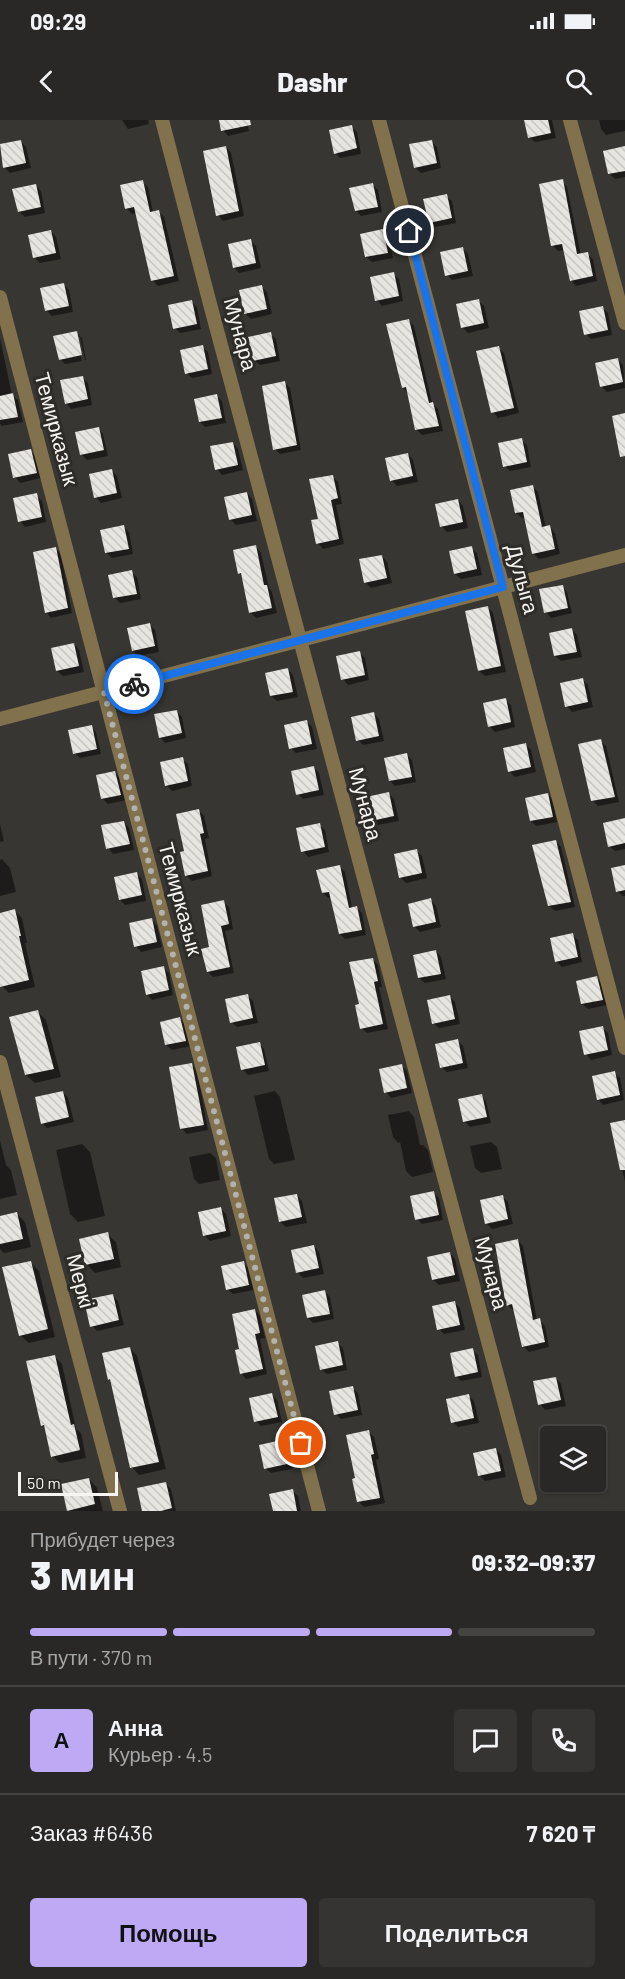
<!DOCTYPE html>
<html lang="ru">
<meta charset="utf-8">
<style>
body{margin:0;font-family:Barlow,sans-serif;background:#363432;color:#f1f3f6;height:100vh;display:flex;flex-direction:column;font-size:22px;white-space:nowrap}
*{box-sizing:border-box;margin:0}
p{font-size:20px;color:#a5a6a7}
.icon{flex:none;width:33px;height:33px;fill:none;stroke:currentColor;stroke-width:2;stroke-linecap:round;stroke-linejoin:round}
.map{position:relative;height:1391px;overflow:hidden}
.details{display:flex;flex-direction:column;background:#2a2826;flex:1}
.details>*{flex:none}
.controls{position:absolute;left:540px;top:1306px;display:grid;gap:12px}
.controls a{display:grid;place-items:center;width:66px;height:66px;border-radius:6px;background:#2a2826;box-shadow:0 2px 4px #0004,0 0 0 2px #464443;font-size:30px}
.scale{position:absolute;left:18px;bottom:15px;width:100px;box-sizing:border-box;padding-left:6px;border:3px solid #f6f5f2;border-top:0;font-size:16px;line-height:21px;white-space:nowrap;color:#f6f5f2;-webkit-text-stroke:4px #2e2c28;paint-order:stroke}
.pin{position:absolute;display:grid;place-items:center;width:51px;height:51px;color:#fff;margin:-26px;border:3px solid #fff;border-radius:50%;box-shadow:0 2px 6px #0007}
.courier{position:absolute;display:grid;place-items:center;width:60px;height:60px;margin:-30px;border:4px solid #1a73e8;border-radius:50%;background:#fff;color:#222;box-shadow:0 2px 8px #0007}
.headline em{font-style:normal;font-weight:800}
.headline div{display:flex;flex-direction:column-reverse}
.headline{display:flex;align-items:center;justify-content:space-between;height:102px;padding:0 30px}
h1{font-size:39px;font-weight:800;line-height:45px}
.bar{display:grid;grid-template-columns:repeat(4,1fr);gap:9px 6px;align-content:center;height:72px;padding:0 30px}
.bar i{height:8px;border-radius:4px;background:#464443}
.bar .selected{background:#bea9f4}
.bar p{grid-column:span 4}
.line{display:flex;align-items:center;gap:15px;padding:0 30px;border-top:2px solid #464443}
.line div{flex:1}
.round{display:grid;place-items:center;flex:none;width:63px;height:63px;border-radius:6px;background:#363432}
.cta{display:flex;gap:12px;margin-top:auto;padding:12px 30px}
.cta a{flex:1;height:69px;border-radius:6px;background:#bea9f4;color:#111;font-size:24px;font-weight:800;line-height:69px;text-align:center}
.cta a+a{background:#363432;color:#f1f3f6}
.status{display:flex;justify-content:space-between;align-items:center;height:42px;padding:0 30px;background:#2a2826;direction:ltr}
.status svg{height:16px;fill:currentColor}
header{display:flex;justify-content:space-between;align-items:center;height:78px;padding:0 30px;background:#2a2826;font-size:27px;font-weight:800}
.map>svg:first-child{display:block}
.shadow{fill:#0007}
.building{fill:url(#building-back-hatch)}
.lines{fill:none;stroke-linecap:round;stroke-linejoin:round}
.street{stroke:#81714c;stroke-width:14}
.done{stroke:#b4b2af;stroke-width:6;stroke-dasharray:0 10.8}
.route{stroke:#1a73e8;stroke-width:8}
.labels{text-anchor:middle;stroke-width:6;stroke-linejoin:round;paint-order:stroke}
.street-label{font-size:21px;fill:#f6f5f2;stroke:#2e2c28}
</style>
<div class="status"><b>09:29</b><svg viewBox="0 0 49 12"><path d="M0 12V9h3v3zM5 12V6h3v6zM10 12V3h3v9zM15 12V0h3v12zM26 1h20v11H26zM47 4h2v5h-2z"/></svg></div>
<header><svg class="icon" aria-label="back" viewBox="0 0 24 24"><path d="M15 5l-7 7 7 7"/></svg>Dashr<svg class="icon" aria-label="search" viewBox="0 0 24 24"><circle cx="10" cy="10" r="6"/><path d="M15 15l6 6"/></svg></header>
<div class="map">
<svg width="625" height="1391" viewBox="0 0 625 1391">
<defs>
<pattern id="building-back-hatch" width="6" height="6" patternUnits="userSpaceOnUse" patternTransform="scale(1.5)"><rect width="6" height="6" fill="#e7e5e0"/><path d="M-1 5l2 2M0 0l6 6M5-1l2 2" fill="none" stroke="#c8c6c2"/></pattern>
</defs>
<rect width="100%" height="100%" fill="#383632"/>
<g class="shadow">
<path d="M122,0H148L149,4L128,9Z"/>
<path d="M220,0H246L249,11L228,16L223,10Z"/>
<path d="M526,0H552L556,18L535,22L529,17Z"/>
<path d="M599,0H625V11L606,15L601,9Z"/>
<path d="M351,6L357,12L361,34L340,38L335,33Z"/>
<path d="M20,21L26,27L31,48L10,53L4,47L0,25Z"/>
<path d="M431,21L437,27L441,48L421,53L415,47Z"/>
<path d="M226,27L231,33L244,96L223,101L218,95Z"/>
<path d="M625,27V57L615,59L609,53Z"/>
<path d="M562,61L567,67L581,135L587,134L593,139L597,161L576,166L571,160L564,130L558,131L553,126Z"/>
<path d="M142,62L148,67L153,93L158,92L164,97L179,161L158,166L152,160L137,93L132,94L126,88Z"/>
<path d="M372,64L378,70L382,92L361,96L356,91Z"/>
<path d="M35,65L41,71L45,93L25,97L19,92Z"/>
<path d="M446,76L452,81L456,103L435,107L430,102Z"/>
<path d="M383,110L388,116L393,138L372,142L366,137Z"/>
<path d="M51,111L56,117L61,139L40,143L35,138Z"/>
<path d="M250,121L256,126L261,148L239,153L234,147Z"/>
<path d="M463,129L468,134L473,156L452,160L447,155Z"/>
<path d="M393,154L399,159L403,181L382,186L377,180Z"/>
<path d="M63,164L69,170L73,192L52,196L47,191L42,169Z"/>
<path d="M262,167L267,172L272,194L251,199L245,193Z"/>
<path d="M478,181L484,186L489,208L468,213L462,207Z"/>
<path d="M191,182L197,187L201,209L180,213L175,208Z"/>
<path d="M602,188L608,193L612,215L591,219L586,214Z"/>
<path d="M409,201L414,206L432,283L438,289L443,311L422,315L417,310L409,274L403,268Z"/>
<path d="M76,213L82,218L86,240H85L80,217H76L82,241L65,244L60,239Z"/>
<path d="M270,214L276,219L280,241L260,245L254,240Z"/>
<path d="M0,218L12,275L18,280L23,302L2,306L0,304Z"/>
<path d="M202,227L208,232L212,254L192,258L186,253Z"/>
<path d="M498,228L504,233L519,293L498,298L493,292Z"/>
<path d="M618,240L623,245L625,268L607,272L601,266Z"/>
<path d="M82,257L88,263L92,285L71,289L66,283Z"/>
<path d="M284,262L290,268L301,330L280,334L275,329Z"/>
<path d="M216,275L222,281L226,303L205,307L200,302Z"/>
<path d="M98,308L103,314L108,336L87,340L82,335Z"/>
<path d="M521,320L527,325L531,347L510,351L505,346Z"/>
<path d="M233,323L238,329L243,350L222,355L217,349Z"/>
<path d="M30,331L36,337L41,358L20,363L15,357Z"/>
<path d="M408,334L413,340L418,362L397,366L392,361Z"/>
<path d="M112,351L117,356L122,378L101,383L96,377Z"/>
<path d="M332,356L338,362L342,384L336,385L344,424L323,429L318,423L319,400Z"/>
<path d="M532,366L538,372L546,408L550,407L555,413L560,434L539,439L533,433L526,397L522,398L516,393Z"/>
<path d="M247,373L252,379L257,401L236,405L231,400Z"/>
<path d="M36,375L42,381L46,402L25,407L20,401Z"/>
<path d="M458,380L463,386L468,408L447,412L441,406Z"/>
<path d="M123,406L129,412L133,434L112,438L107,433Z"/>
<path d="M256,427L261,433L269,468L272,472L277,493L256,498L250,492L243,457L239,453Z"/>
<path d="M471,428L477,433L482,455L461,459L455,454Z"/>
<path d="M55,429L61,434L72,493L51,498L46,492Z"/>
<path d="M382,436L387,442L392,463L371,468L365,462Z"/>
<path d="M131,452L137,457L141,479L120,483L115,478L110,456Z"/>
<path d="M562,466L567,472L572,493L551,498L546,492Z"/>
<path d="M488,487L493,493L506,552L485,556L479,551Z"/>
<path d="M149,504L155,510L159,532L138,536L133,531Z"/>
<path d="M572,510L577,515L582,537L561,541L555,536Z"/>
<path d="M74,524L79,530L84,552L63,556L57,551Z"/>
<path d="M359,533L365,538L369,560L348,565L343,559Z"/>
<path d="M288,549L293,555L298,577L277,581L271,576Z"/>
<path d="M583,560L588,565L593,587L572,592L567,586Z"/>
<path d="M505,580L511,585L515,607L495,612L489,606Z"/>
<path d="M176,591L182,597L186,618L165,623L160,617Z"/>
<path d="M374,594L379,599L384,621L363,625L358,620Z"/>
<path d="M307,602L312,607L317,629L296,633L291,628Z"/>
<path d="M91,607L96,612L101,634L80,638L75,633Z"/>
<path d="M600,621L606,626L619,682L598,686L593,681L586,649Z"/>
<path d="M526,625L531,630L536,652L515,657L509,651Z"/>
<path d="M406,634L412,640L416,662L395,666L390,661Z"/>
<path d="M182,639L188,644L192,666L172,671L166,665Z"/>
<path d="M314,648L319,653L324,675L303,679L298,674Z"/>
<path d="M115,653L120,658L126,680L108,684L102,678Z"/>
<path d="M389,674L394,679L399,701L378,705L373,700Z"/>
<path d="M547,674L553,680L557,702L536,706L531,701Z"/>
<path d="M199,691L204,696L209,718L205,719L212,756L192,761L186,755V733Z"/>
<path d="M625,700V729L615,731L609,726Z"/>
<path d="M124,702L129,708L134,730L113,734L108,728Z"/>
<path d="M0,704L4,721L0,722Z"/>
<path d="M319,705L325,710L329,732L308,737L303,731Z"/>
<path d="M555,721L561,727L575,787L555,791L549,786Z"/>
<path d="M417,731L422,736L427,758L406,763L400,757Z"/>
<path d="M2,739L10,748L16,772L0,776V740Z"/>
<path d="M339,746L345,752L352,788L356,787L362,793L366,815L345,819L340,814L332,777L328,778L323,773Z"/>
<path d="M625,746V776H623L617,771Z"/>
<path d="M136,753L142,759L146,781L125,785L120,780Z"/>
<path d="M431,780L436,786L441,807L420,812L414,806Z"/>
<path d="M223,782L229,787L233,809L225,811L234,853L213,857L208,852L211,828Z"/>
<path d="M15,791L22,798L27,823H25L35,867L9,873L2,866L0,858V794Z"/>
<path d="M152,800L157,806L162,827L141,832L136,826Z"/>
<path d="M572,815L578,820L582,842L562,847L556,841Z"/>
<path d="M436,831L441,837L446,859L425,863L419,858Z"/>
<path d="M372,839L378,845L382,867H379L388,909L367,913L361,908L360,885Z"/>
<path d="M163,848L169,853L173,875L152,880L147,874Z"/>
<path d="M596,858L602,863L607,885L588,889L582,884Z"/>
<path d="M248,876L253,881L258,903L237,907L231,902Z"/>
<path d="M450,877L455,882L460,904L439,908L433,903Z"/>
<path d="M38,892L46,900L61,957L35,963L26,955Z"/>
<path d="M179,899L185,904L191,926L172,930L166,925Z"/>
<path d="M602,908L608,913L612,935L591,940L586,934Z"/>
<path d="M458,921L463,926L468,948L447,952L441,947Z"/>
<path d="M259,923L264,929L269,951L248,955L243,950Z"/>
<path d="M191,944L197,950L208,1010L187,1014L182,1009L171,949Z"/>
<path d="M402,946L407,951L412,973L391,978L386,972Z"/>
<path d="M614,953L620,958L624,980L603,985L598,979Z"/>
<path d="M275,971L280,977L295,1040L274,1044L269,1039L254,976Z"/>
<path d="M63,972L68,978L74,1002L47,1008L42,1003Z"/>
<path d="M481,976L486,981L491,1003L470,1007L465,1002Z"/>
<path d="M409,991L414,997L420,1025H423L428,1030L433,1052L412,1057L406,1051L400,1022L398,1023L393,1017L388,995Z"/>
<path d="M625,1001V1062L612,1004Z"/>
<path d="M0,1020L6,1045L11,1050L17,1075L0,1079Z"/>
<path d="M491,1022L497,1027L502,1049L481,1053L475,1048L470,1026Z"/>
<path d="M82,1024L90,1032L105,1096L78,1102L70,1094L56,1030Z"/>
<path d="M210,1033L216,1038L220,1060L199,1064L194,1059L189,1037Z"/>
<path d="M433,1073L439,1078L443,1100L422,1104L417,1099Z"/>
<path d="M297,1075L302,1081L307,1103L286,1107L280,1102Z"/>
<path d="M503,1077L508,1082L513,1104L492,1109L486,1103Z"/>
<path d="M221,1089L226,1094L231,1116L210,1121L204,1115Z"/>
<path d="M17,1094L25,1102L31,1127L4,1133L0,1129V1098Z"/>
<path d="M107,1114L116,1122L121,1147L95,1153L86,1144Z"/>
<path d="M518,1120L523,1126L537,1201L539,1200L545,1206L549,1227L529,1232L523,1226L515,1190H513L507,1185Z"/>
<path d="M314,1126L319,1132L324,1154L303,1158L298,1153Z"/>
<path d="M450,1133L455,1139L460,1161L439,1165L433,1160Z"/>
<path d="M31,1143L39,1151L55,1217L29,1223L20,1215Z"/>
<path d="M243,1143L249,1148L254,1170L233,1174L227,1169Z"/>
<path d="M324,1171L330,1177L334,1199L313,1203L308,1198Z"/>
<path d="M112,1175L118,1181L124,1205L97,1211L92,1206Z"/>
<path d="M455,1183L460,1188L465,1210L444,1214L439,1209Z"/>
<path d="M255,1190L260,1196L265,1218L260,1219L267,1254L246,1259L241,1253V1230Z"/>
<path d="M337,1223L343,1228L347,1250L327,1254L321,1249Z"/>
<path d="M130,1228L137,1236L166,1349L139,1355L132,1347L112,1262L109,1259Z"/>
<path d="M472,1230L478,1235L482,1257L461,1261L456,1256Z"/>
<path d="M54,1236L62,1244L76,1309L81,1313L86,1338L60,1343L52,1336L46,1309L42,1305Z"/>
<path d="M556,1258L561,1264L566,1286L545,1290L540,1284Z"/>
<path d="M352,1268L358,1273L362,1295L341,1299L336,1294Z"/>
<path d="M272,1275L277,1280L282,1302L261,1306L256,1301Z"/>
<path d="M469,1276L474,1281L479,1303L458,1307L453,1302Z"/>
<path d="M563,1310L569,1317H550V1340L547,1336L542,1314Z"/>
<path d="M369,1312L374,1317L379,1339L376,1340L385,1383L364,1387L359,1382L354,1360L357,1359Z"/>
<path d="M282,1322L287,1327L292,1349L271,1353L265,1348Z"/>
<path d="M496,1329L501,1335L506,1357L485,1361L480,1356Z"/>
<path d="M89,1359L97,1368L103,1391H69Z"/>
<path d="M166,1364L171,1369L176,1391H144Z"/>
<path d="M292,1371L298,1376L301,1391H274Z"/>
</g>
<g class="building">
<path d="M219,0H250L251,5L221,11Z"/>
<path d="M524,0H548L551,13L528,18Z"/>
<path d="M352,5L357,28L334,34L329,10Z"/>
<path d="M21,20L26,43L3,48L0,24Z"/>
<path d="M432,20L437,43L414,48L409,24Z"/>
<path d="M226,26L239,91L216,96L203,31Z"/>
<path d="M625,26V51L608,54L603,31Z"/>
<path d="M563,59L577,134L588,132L593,156L570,161L562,124L551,126L539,64Z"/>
<path d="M143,60L150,92L159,90L174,156L151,161L134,87L125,89L120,65Z"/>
<path d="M373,63L378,87L355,91L349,68Z"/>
<path d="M36,64L41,87L18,92L12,69Z"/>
<path d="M447,74L452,98L429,103L423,79Z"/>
<path d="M383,109L388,133L365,137L360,114Z"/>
<path d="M51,110L56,133L33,138L28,115Z"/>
<path d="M251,119L256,143L233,148L228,124Z"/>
<path d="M463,127L468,151L445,156L440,132Z"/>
<path d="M394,152L399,176L375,181L370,157Z"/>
<path d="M64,163L69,186L45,191L40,168Z"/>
<path d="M262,165L267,189L244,194L239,170Z"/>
<path d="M479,179L484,203L461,208L456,184Z"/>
<path d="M192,180L197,204L173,209L168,185Z"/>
<path d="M603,186L608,210L584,215L579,191Z"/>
<path d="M409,199L429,283L433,282L439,306L415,310L406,267L402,268L386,204Z"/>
<path d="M77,211L82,235L59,240L53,216Z"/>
<path d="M271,212L276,236L253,241L248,217Z"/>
<path d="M203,225L208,249L185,254L180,230Z"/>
<path d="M499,226L514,288L491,293L476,231Z"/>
<path d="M618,238L623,262L600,267L595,243Z"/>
<path d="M83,256L88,279L65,284L60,260Z"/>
<path d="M285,261L297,325L273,330L262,266Z"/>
<path d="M13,273L18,297L0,300V276Z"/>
<path d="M217,274L222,298L199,302L194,279Z"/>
<path d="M625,293V336L620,337L612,296Z"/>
<path d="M99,307L104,330L80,335L75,312Z"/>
<path d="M522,318L527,342L503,347L498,323Z"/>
<path d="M233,322L238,345L215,350L210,326Z"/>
<path d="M31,329L37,353L13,358L8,334Z"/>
<path d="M408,333L413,356L390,361L385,338Z"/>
<path d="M112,349L117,373L94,378L89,354Z"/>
<path d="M333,355L338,378L331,380L339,419L316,424L311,400L318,399L309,359Z"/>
<path d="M533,365L542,407L550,405L555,429L532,434L523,392L515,393L510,370Z"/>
<path d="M247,372L252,395L229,400L224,377Z"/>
<path d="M37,373L42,397L18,402L13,378Z"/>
<path d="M458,379L463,402L440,407L435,384Z"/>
<path d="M124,405L129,429L105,433L100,410Z"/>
<path d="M256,425L264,465H267L272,488L249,493L241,453L238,454L233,430Z"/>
<path d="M472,426L477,449L454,454L449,431Z"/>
<path d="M56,427L68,488L45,493L33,432Z"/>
<path d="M382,435L387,458L364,463L359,439Z"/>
<path d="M132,450L137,474L113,478L108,455Z"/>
<path d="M563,465L568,488L544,493L539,469Z"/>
<path d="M488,486L501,546L478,551L465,491Z"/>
<path d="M150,503L155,526L132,531L127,508Z"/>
<path d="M572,508L577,532L554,536L549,513Z"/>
<path d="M74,523L79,546L56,551L51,528Z"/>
<path d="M360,531L365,555L341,560L336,536Z"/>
<path d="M288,548L293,572L270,576L265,553Z"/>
<path d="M583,558L588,582L565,587L560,563Z"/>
<path d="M506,578L511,602L488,607L483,583Z"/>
<path d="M177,590L182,613L159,618L154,594Z"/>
<path d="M374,592L379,616L356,621L351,597Z"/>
<path d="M307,600L312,624L289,629L284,605Z"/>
<path d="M92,605L97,629L73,634L68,610Z"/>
<path d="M601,619L615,677L591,681L578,624Z"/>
<path d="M526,623L531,647L508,652L503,628Z"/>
<path d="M407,633L412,657L389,661L384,638Z"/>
<path d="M183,637L188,661L165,666L160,642Z"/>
<path d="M314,646L319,670L296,675L291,651Z"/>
<path d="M115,651L121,675L101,679L96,655Z"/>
<path d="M389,672L394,696L371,701L366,677Z"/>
<path d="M548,673L553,697L530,701L525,678Z"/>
<path d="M199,689L204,713L200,714L208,751L185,756L180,732L184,731L176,694Z"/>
<path d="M625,698V723L608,727L603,703Z"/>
<path d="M124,701L130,724L106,729L101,705Z"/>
<path d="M320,703L325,727L301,732L296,708Z"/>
<path d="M556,720L571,782L548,786L532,725Z"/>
<path d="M417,729L422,753L399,758L394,734Z"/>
<path d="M340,745L349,788L357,786L362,810L339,814L329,772L322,773L316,750Z"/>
<path d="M625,745V770L616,772L611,748Z"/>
<path d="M137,752L142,775L119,780L114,757Z"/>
<path d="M431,778L436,802L413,807L408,784Z"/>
<path d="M224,780L229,804L221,806L230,847L207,852L201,829L209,827L201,785Z"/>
<path d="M15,789L21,816H19L29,860L0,867V793Z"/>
<path d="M152,798L157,822L134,827L129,803Z"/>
<path d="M573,813L578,837L555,842L550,818Z"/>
<path d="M436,830L441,854L418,858L413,835Z"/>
<path d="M373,838L378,861L374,862L383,904L360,909L355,885L359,884L349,842Z"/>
<path d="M164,846L169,870L146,875L141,851Z"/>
<path d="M597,856L603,880L581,884L576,861Z"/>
<path d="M248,874L253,898L230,903L225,879Z"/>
<path d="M450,875L455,899L432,904L427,880Z"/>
<path d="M38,890L54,949L25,955L9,897Z"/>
<path d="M180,897L186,921L165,925L160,902Z"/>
<path d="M603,906L608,930L584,935L579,911Z"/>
<path d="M458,919L463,943L440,948L435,924Z"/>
<path d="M260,922L265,945L241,950L236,927Z"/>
<path d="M192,943L204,1005L180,1009L169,947Z"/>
<path d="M402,944L407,968L384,973L379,949Z"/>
<path d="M615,951L620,975L597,980L592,956Z"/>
<path d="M63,971L69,997L41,1004L35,977Z"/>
<path d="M482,974L487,997L463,1002L458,979Z"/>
<path d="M625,1000V1050H620L610,1003Z"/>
<path d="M434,1071L439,1095L415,1100L410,1076Z"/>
<path d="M297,1074L302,1097L279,1102L274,1078Z"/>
<path d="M503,1075L508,1099L485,1104L480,1080Z"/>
<path d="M221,1087L226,1111L203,1116L198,1092Z"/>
<path d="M17,1092L23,1119L0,1124V1096Z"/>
<path d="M108,1112L114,1139L85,1145L79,1119Z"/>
<path d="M518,1119L533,1200L540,1198L545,1222L522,1227L512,1184L506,1186L495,1124Z"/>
<path d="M314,1125L319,1148L296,1153L291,1130Z"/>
<path d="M450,1132L455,1155L432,1160L427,1137Z"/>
<path d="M31,1141L48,1209L19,1216L2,1147Z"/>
<path d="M244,1141L249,1165L226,1170L221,1146Z"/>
<path d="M325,1170L330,1194L307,1198L302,1175Z"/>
<path d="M113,1174L119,1200L90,1207L84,1180Z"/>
<path d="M455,1181L460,1205L437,1210L432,1186Z"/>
<path d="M255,1189L260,1213L255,1214L263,1249L240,1254L235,1230L239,1229L232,1194Z"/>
<path d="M338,1221L343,1245L320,1250L315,1226Z"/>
<path d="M130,1227L159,1342L130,1348L110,1259L108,1260L102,1233Z"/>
<path d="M473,1228L478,1252L455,1257L450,1233Z"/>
<path d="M55,1235L71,1305L74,1304L80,1330L51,1337L44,1305L41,1306L26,1241Z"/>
<path d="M556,1257L561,1280L538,1285L533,1261Z"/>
<path d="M353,1266L358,1290L334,1295L329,1271Z"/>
<path d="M272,1273L278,1297L254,1302L249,1278Z"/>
<path d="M469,1274L474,1298L451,1303L446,1279Z"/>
<path d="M369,1310L374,1334L371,1335L380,1378L357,1382L352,1359L355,1358L346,1315Z"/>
<path d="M282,1320L287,1344L264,1349L259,1325Z"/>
<path d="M496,1328L501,1351L478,1356L473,1333Z"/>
<path d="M89,1358L95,1384L67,1391L61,1364Z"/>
<path d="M166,1362L172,1388L161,1391H142L137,1368Z"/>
<path d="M293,1369L297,1391H273L269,1374Z"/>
</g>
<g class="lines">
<g class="street">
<path d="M162,0L210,184L530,1378"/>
<path d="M379,0L625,928"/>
<path d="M570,0L625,203"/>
<path d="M0,177L319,1391"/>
<path d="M0,599L625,435"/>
<path d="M0,942L120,1391"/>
</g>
</g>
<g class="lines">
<path class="done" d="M134,564L104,572L301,1323"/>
<path class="route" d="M134,564L503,467L409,111"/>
</g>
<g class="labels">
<g class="street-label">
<text transform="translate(240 214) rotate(75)" y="7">Мунара</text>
<text transform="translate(56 309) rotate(75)" y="7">Темирказык</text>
<text transform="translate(522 459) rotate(75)" y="7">Дулыга</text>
<text transform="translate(365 684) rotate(75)" y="7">Мунара</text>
<text transform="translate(180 779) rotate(75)" y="7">Темирказык</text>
<text transform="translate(491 1153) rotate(75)" y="7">Мунара</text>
<text transform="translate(80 1161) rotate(75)" y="7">Меркі</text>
</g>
</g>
</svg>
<div class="controls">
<a><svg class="icon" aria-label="layers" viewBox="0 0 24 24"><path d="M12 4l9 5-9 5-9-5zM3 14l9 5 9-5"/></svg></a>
</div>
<div class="scale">50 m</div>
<div class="pin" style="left:301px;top:1323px;background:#ea580c"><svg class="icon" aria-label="bag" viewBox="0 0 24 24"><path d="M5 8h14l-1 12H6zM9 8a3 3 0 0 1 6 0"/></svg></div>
<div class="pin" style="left:409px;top:111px;background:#1f2937"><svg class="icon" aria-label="home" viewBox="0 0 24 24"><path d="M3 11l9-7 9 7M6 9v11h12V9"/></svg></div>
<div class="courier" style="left:134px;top:564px"><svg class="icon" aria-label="bike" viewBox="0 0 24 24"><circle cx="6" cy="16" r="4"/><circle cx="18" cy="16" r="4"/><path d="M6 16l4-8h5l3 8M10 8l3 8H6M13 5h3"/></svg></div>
</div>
<section class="details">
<div class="headline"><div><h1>3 мин</h1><p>Прибудет через</p></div><em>09:32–09:37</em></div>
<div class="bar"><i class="selected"></i><i class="selected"></i><i class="selected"></i><i></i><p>В пути · 370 m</p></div>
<div class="line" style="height:108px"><b class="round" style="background:#bea9f4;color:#111">А</b><div><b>Анна</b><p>Курьер · 4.5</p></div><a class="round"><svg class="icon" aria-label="chat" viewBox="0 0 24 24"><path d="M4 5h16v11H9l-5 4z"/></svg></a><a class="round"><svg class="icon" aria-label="phone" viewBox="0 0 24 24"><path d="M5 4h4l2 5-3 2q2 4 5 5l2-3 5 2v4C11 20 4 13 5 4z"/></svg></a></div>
<div class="line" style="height:78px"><div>Заказ #6436</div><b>7 620 ₸</b></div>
<div class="cta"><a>Помощь</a><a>Поделиться</a></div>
</section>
